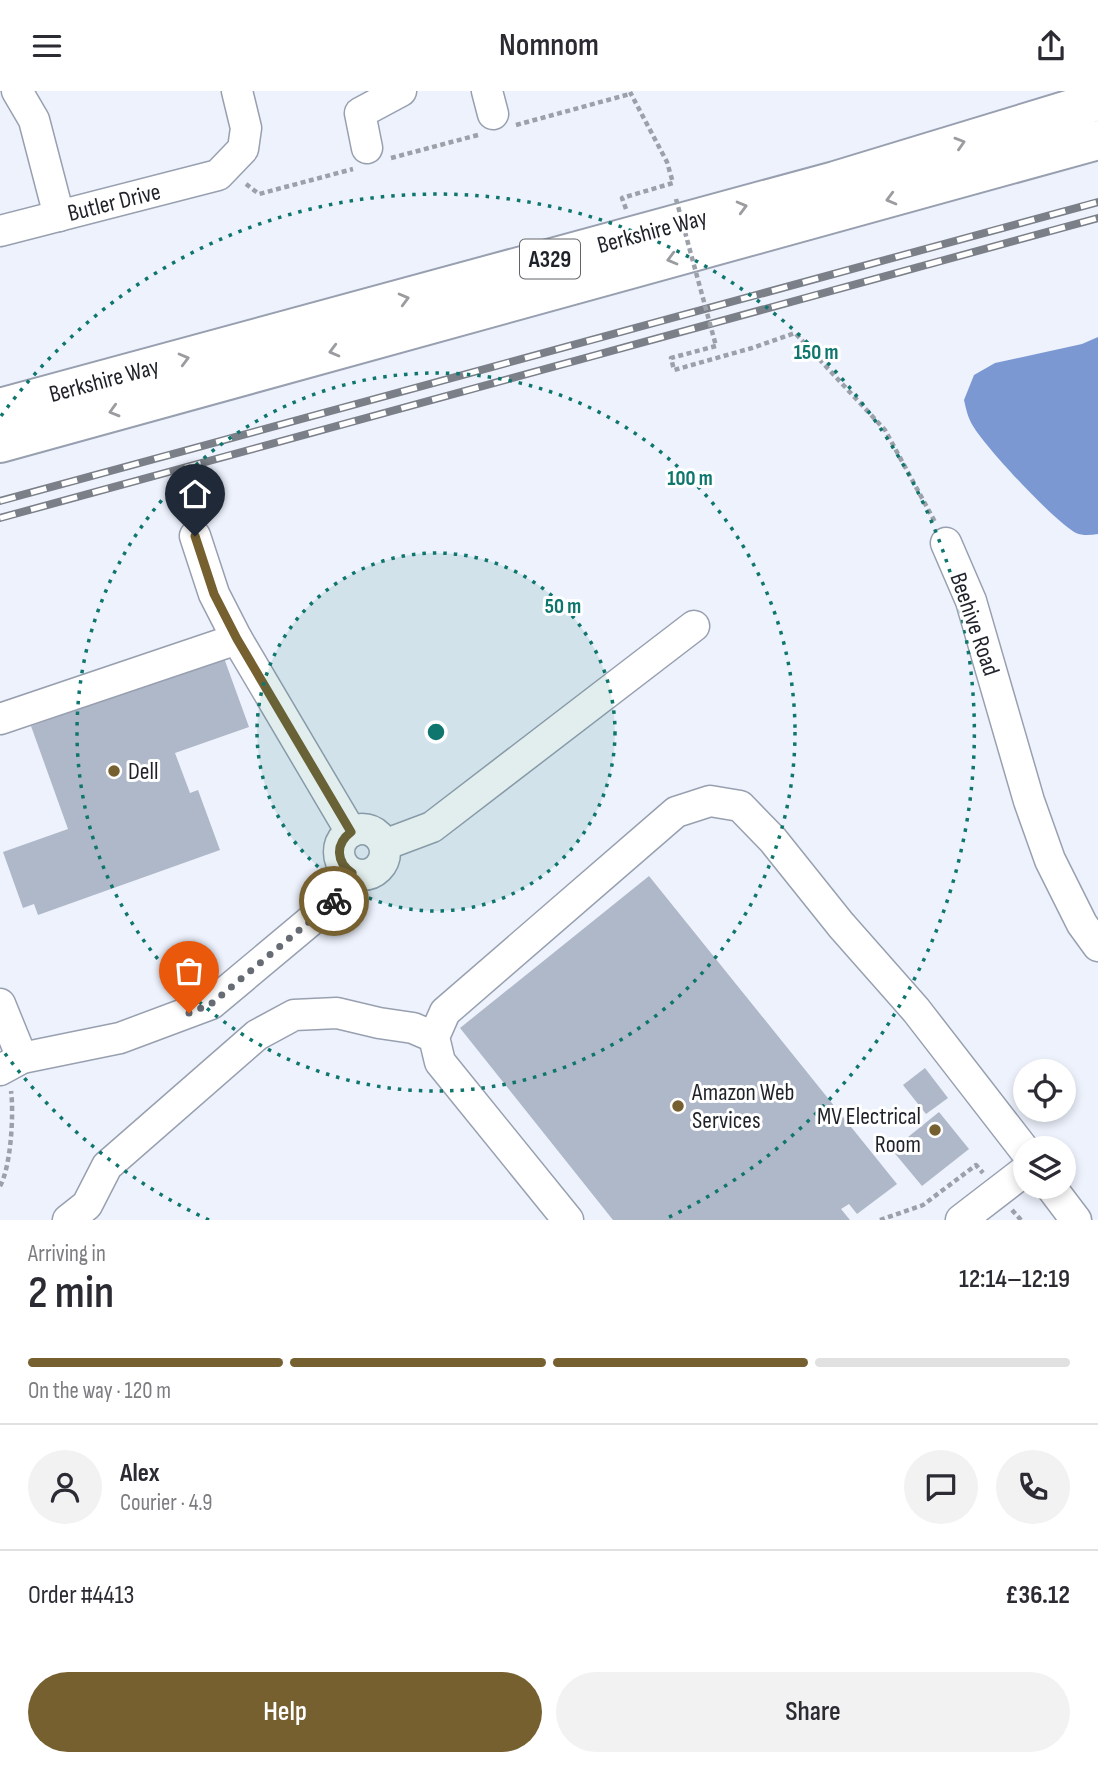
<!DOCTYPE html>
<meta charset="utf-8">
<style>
body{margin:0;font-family:"Sofia Sans Condensed",sans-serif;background:#f2f2f3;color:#2b2b33;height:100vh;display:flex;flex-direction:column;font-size:26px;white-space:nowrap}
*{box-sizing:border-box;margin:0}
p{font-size:23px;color:#7c7c81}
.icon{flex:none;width:38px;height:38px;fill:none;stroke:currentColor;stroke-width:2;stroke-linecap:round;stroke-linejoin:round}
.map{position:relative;height:1129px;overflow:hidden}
.details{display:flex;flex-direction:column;background:#fff;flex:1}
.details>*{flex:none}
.buttons{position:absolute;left:1013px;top:968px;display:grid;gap:14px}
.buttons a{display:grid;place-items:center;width:63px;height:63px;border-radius:50%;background:#fff;box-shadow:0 4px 10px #0003;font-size:35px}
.pin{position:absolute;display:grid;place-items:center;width:60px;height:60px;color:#fff;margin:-72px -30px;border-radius:50% 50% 50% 0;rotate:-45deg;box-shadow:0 0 7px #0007}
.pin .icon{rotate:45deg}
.courier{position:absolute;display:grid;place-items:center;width:70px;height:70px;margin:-35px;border:5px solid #776030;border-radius:50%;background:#fff;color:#222;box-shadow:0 2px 9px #0007}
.headline em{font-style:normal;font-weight:600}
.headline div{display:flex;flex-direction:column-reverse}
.headline{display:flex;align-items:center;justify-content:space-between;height:119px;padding:0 28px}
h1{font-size:46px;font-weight:600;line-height:52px}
.bar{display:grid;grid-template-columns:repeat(4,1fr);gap:10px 7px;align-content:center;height:84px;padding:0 28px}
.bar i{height:9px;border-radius:5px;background:#e1e1e2}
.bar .selected{background:#776030}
.bar p{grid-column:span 4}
.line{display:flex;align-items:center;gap:18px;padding:0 28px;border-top:2px solid #e1e1e2}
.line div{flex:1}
.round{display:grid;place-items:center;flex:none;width:74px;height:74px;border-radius:37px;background:#f2f2f3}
.primary-button{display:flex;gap:14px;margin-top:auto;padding:14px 28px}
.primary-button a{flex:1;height:80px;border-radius:42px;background:#776030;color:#fff;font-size:28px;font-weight:600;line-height:80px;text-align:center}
.primary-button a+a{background:#f2f2f3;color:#2b2b33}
header{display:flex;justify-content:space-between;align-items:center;height:91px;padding:0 28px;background:#fff;font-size:32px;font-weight:600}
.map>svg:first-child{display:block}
.water{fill:#7c98d3}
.building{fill:#afb8c8}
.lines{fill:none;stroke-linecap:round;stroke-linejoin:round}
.minor-casing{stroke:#98a0b0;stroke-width:33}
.highway-casing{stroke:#98a0b0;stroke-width:42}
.path{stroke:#9ca0a9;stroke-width:4.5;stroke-dasharray:5 3.5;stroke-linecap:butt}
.minor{stroke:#fff;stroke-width:30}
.highway{stroke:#fff;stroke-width:38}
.rail-casing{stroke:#7b7f88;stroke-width:8}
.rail{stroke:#fff;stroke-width:5;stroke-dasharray:16;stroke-linecap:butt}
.path-bridge{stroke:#9ca0a9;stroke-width:4.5;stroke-dasharray:5 3.5;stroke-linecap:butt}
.oneway{stroke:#9a9c9f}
.done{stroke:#676b73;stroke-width:7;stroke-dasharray:0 12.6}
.route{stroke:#776030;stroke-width:9}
.ring{fill:none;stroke:#0f766e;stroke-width:3.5;stroke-dasharray:3.5 7}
.poi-dot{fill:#776030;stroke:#fff;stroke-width:2.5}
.labels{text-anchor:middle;stroke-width:6;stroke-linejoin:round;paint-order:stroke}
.shield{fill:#fff;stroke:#626469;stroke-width:2}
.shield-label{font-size:23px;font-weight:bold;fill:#1f2229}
.street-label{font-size:24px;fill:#1f2229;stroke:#fff}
.poi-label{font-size:24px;fill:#1f2229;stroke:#fff;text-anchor:start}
.centre{fill:#0f766e;stroke:#fff;stroke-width:3.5}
.ring-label{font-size:21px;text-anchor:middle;font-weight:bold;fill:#0f766e;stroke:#fff;stroke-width:6;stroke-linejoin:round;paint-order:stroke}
</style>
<header><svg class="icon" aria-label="menu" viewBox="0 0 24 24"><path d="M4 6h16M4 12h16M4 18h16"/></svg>Nomnom<svg class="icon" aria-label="share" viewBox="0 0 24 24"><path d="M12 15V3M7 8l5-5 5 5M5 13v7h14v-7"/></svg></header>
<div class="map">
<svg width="1098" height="1129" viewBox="0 0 1098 1129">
<rect width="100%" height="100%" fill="#edf2fd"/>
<path class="water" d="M1098,246V443C1091,444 1083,445 1076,442C1055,431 986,357 973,335C968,327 966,318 964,309L974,284L995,272L1082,253Z"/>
<g class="building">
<path d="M224,567L249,636L175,662L190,702L198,699L220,759L38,824L34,813L23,817L3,761L68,738L31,635Z"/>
<path d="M649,785L897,1093L857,1123L849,1113L841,1118L850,1129H613L460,937Z"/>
<path d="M925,977L948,1007L926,1023L903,994Z"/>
<path d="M939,1021L969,1058L922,1095L892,1059Z"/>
</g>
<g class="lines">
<defs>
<g id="minor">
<path d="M17,0L34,29L59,125"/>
<path d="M487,0L493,23"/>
<path d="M367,57L360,22L401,0"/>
<path d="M0,140L218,84L243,58L246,37L237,0"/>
<path d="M195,445L214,503L237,548L351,741"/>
<path d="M946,452L971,510L1029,710L1050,769L1082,833L1098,855"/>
<path d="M0,628L237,548"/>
<circle cx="362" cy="761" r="23"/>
<path d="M384,754L432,736L694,535"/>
<path d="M0,913L22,967"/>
<path d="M0,979L22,967L120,947L211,913L339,806L352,782"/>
<path d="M1051,1096L1076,1129"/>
<path d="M68,1129L87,1114L107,1075L257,944L294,924L337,922L379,932L413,937L434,946"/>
<path d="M568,1129L440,971L434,946L445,921L676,721L710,710L740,715L773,749L841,834L916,919L1026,1061"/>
<path d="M961,1129L1026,1079"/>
</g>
<g id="highway">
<path d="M0,317L835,90L1098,10"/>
<path d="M0,352L1098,49"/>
</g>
</defs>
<use href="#minor" class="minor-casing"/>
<use href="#highway" class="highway-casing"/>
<g class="path">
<path d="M516,34L630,3"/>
<path d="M391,67L478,44"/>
<path d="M246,93L259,103L353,78"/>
<path d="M626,118L622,107L673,92L667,71L630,1"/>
<path d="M716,255L671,267L674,279L752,257L795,242L885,339L935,431"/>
<path d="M0,1095C11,1076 14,1022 11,1000"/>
<path d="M1012,1119L1021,1129"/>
<path d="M880,1129L923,1114L976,1074L983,1082"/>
</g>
<use href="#minor" class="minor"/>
<use href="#highway" class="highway"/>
<defs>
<g id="rail">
<path d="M0,410L1098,111"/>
<path d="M0,427L1098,127"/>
</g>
</defs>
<use href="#rail" class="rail-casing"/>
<use href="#rail" class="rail"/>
<path class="path-bridge" d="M676,108L716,255"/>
</g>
<defs><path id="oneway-chevron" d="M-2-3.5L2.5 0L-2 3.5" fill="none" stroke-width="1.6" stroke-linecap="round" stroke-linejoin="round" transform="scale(1.75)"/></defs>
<g class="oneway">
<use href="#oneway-chevron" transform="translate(960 52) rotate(-17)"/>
<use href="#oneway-chevron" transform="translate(891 108) rotate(165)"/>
<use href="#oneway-chevron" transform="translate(742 116) rotate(-15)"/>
<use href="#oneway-chevron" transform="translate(672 168) rotate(165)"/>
<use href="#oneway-chevron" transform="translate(404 208) rotate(-15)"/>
<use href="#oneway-chevron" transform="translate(334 260) rotate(165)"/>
<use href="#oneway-chevron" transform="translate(184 268) rotate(-15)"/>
<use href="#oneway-chevron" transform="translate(114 320) rotate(164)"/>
</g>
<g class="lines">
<path class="done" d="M189,922L211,913L334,810"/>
<path class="route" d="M195,445L214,503L237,548L351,741C335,753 336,771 352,782L339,806L334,810"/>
</g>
<circle cx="436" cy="641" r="179" fill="#0f766e" fill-opacity=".12"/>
<g class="ring">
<circle cx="436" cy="641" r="179"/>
<circle cx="436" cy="641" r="359"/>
<path d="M209 1129A538 538 0 0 1 1 957M1 325A538 538 0 1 1 663 1129"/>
</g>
<g class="poi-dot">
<circle cx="114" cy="680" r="7"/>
<circle cx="678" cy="1015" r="7"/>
<circle cx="935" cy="1039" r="7"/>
</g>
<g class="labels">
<rect class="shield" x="520" y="148.5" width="60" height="39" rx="5"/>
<g class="shield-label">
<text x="550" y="176">A329</text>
</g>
<g class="street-label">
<text transform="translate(114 111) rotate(-14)" y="8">Butler Drive</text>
<text transform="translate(652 140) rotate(-15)" y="8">Berkshire Way</text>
<text transform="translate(104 289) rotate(-15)" y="8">Berkshire Way</text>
<text transform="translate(975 533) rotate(71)" y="8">Beehive Road</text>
</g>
<g class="poi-label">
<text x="128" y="688">Dell</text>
<text x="692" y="1009">Amazon Web<tspan x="692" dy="28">Services</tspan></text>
<text x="921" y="1033" text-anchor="end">MV Electrical<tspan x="921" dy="28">Room</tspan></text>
</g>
</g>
<circle cx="436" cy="641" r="10" class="centre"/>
<g class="ring-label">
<text x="816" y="268">150 m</text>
<text x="690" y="394">100 m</text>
<text x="563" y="522">50 m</text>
</g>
</svg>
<div class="buttons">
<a><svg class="icon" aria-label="locate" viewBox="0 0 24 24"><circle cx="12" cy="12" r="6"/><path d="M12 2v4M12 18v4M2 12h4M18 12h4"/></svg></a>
<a><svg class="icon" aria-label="layers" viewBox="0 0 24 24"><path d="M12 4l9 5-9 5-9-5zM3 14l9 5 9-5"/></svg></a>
</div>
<div class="pin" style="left:189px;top:922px;background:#ea580c"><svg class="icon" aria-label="bag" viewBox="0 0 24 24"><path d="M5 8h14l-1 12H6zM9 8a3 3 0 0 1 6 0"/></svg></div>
<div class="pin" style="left:195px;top:445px;background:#1f2937"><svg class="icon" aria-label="home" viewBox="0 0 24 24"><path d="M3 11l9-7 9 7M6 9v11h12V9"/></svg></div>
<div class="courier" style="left:334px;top:810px"><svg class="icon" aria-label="bike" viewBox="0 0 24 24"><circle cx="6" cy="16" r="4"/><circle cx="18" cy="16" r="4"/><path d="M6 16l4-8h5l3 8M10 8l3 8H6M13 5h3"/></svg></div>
</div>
<section class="details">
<div class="headline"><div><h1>2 min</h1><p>Arriving in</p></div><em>12:14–12:19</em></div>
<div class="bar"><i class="selected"></i><i class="selected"></i><i class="selected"></i><i></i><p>On the way · 120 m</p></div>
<div class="line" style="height:126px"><a class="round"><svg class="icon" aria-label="person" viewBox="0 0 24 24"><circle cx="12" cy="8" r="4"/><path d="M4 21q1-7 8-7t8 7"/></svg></a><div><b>Alex</b><p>Courier · 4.9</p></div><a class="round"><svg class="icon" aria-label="chat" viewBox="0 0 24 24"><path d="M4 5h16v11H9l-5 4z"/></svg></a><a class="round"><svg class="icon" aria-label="phone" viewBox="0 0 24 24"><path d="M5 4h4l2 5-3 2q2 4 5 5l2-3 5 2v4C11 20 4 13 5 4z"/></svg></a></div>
<div class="line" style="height:91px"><div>Order #4413</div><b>£36.12</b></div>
<div class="primary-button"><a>Help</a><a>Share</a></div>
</section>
